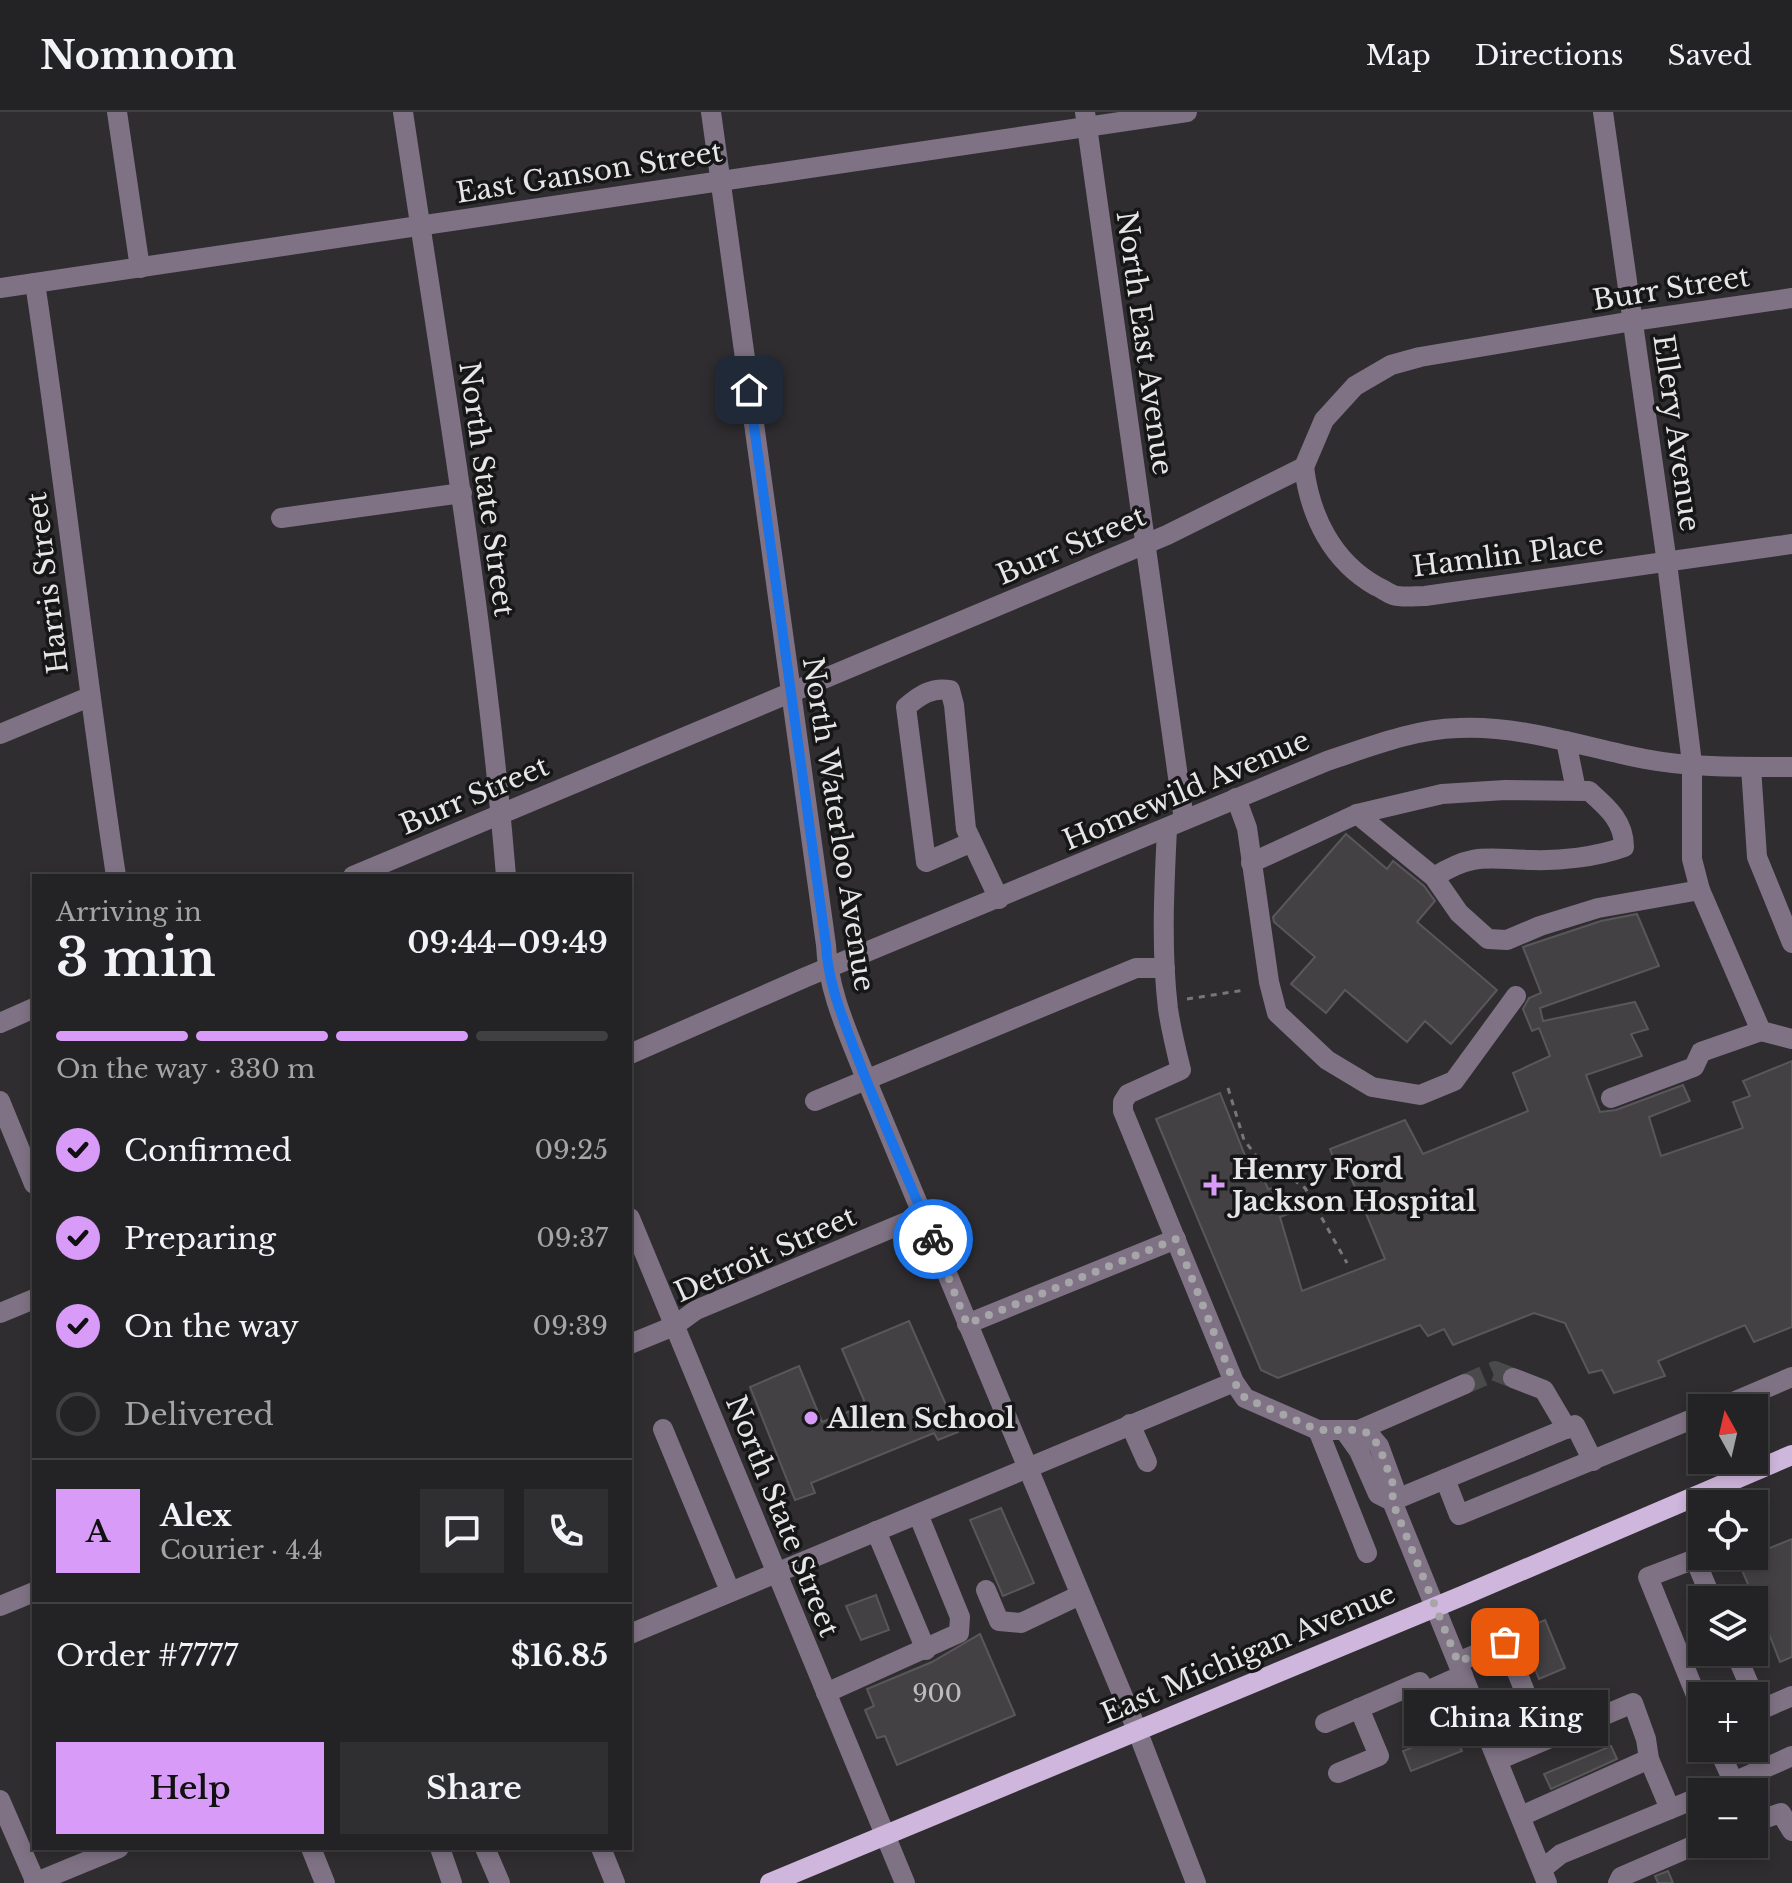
<!DOCTYPE html>
<meta charset="utf-8">
<style>
body{margin:0;font-family:"Libre Baskerville",serif;background:#2f2f31;color:#f1f3f6;height:100vh;display:flex;flex-direction:column;font-size:30px;white-space:nowrap}
*{box-sizing:border-box;margin:0}
p{font-size:26px;color:#a3a4a6}
.icon{flex:none;width:44px;height:44px;fill:none;stroke:currentColor;stroke-width:2;stroke-linecap:round;stroke-linejoin:round}
.map{position:relative;flex:1;overflow:hidden}
.sheet{position:absolute;left:32px;top:762px;width:600px;height:976px;display:flex;flex-direction:column;background:#232224;border-radius:0px;box-shadow:0 4px 12px #0003,0 0 0 2px #403f41}
.sheet>*{flex:none}
.needle{width:52px;rotate:352deg}
.buttons{position:absolute;left:1688px;top:1282px;display:grid;gap:16px}
.buttons a{display:grid;place-items:center;width:80px;height:80px;border-radius:0px;background:#232224;box-shadow:0 4px 12px #0003,0 0 0 2px #403f41;font-size:40px}
.pin{position:absolute;display:grid;place-items:center;width:68px;height:68px;color:#fff;margin:-34px;border-radius:16px;box-shadow:0 4px 12px #0006}
.courier{position:absolute;display:grid;place-items:center;width:80px;height:80px;margin:-40px;border:6px solid #1a73e8;border-radius:50%;background:#fff;color:#222;box-shadow:0 2px 10px #0007}
.bubble{position:absolute;height:56px;border-radius:0px;background:#232224;box-shadow:0 4px 12px #0003,0 0 0 2px #403f41;font-size:26px;font-weight:600;line-height:56px;text-align:center}
.summary em{font-style:normal;font-weight:600}
.summary div{display:flex;flex-direction:column-reverse}
.summary{display:flex;align-items:center;justify-content:space-between;height:136px;padding:0 24px}
h1{font-size:52px;font-weight:600;line-height:60px}
.bar{display:grid;grid-template-columns:repeat(4,1fr);gap:12px 8px;align-content:center;height:96px;padding:0 24px}
.bar i{height:10px;border-radius:6px;background:#403f41}
.bar .selected{background:#d89bf8}
.bar p{grid-column:span 4}
.line{display:flex;align-items:center;gap:20px;padding:0 24px;border-top:2px solid #403f41}
.line div{flex:1}
.round{display:grid;place-items:center;flex:none;width:84px;height:84px;border-radius:0px;background:#2f2f31}
ol{padding:0 24px;list-style:none}
li{display:flex;align-items:center;gap:24px;height:88px}
li p{margin-inline-start:auto}
li .icon{padding:8px;border-radius:50%;background:#d89bf8;color:#111;stroke-width:4}
li:last-child{color:#a3a4a6}
li i{width:44px;height:44px;border:4px solid #403f41;border-radius:50%}
.button{display:flex;gap:16px;margin-top:auto;padding:16px 24px}
.button a{flex:1;height:92px;border-radius:0px;background:#d89bf8;color:#111;font-size:32px;font-weight:600;line-height:92px;text-align:center}
.button a+a{background:#2f2f31;color:#f1f3f6}
header{display:flex;align-items:center;gap:48px;box-sizing:border-box;height:112px;padding:0 40px;background:#232224;border-bottom:2px solid #403f41}
header strong{font-size:38px}
nav{display:flex;gap:44px;margin-inline-start:auto;font-size:28px}
.map>svg:first-child{display:block}
.building{fill:#434144;stroke:#59575a;stroke-width:2}
.lines{fill:none;stroke-linecap:round;stroke-linejoin:round}
.minor-tunnel{stroke:#4a494b;stroke-width:20;stroke-dasharray:20 10;stroke-linecap:butt}
.path{stroke:#787679;stroke-width:3;stroke-dasharray:6 6;stroke-linecap:butt}
.minor{stroke:#7e7284;stroke-width:20}
.major{stroke:#ceb6dc;stroke-width:20}
.done{stroke:#a6a5a7;stroke-width:8;stroke-dasharray:0 14.4}
.route{stroke:#1a73e8;stroke-width:10}
.poi-dot{fill:#d89bf8;stroke:#171617;stroke-width:3}
.labels{text-anchor:middle;stroke-width:7;stroke-linejoin:round;paint-order:stroke}
.number-label{font-size:24px;fill:#bdbcbe}
.street-label{font-size:28px;fill:#e6e5e7;stroke:#171617}
.poi-label{font-size:28px;font-weight:bold;fill:#e6e5e7;stroke:#171617;text-anchor:start}
</style>
<header>
<strong>Nomnom</strong>
<nav><a>Map</a><a>Directions</a><a>Saved</a></nav>
</header>
<div class="map">
<svg width="1792" height="1771" viewBox="0 0 1792 1771">
<rect width="100%" height="100%" fill="#2f2d30"/>
<g class="building">
<path d="M1346,722L1387,757L1393,749L1424,774L1435,789L1417,810L1497,878L1451,932L1425,909L1407,930L1345,878L1326,901L1291,872L1315,845L1274,810L1273,805Z"/>
<path d="M1637,802L1659,854L1540,896L1543,909L1635,890L1648,917L1631,922L1642,944L1586,963L1600,1000L1616,998L1683,973L1690,989L1649,1005L1661,1044L1743,1016L1733,990L1750,984L1743,969L1792,949V1215L1754,1230L1745,1213L1658,1249L1665,1264L1614,1281L1602,1258L1589,1261L1565,1211L1534,1201L1453,1233L1444,1217L1428,1224L1420,1213L1278,1266L1261,1258L1156,1007L1220,981L1246,1046L1254,1044L1268,1077L1278,1075L1288,1102L1280,1105L1302,1179L1385,1147L1344,1049L1336,1052L1330,1037L1405,1008L1423,1042L1528,999L1513,961L1550,944L1539,916L1532,919L1523,897L1529,886L1541,881L1523,835L1601,809Z"/>
<path d="M909,1209L958,1320L938,1328L934,1321L811,1371L815,1381L795,1388L750,1275L799,1254L822,1310L866,1293L842,1237Z"/>
<path d="M1001,1396L1034,1471L1003,1484L970,1408Z"/>
<path d="M1792,1427V1545L1780,1550L1769,1522L1761,1525L1754,1509V1486L1738,1449Z"/>
<path d="M876,1483L889,1518L861,1528L846,1494Z"/>
<path d="M1545,1508L1565,1556L1539,1567L1526,1535L1522,1537L1514,1521Z"/>
<path d="M980,1522L1015,1603L897,1653L885,1624L877,1626L865,1598L874,1594L867,1577L932,1550Z"/>
<path d="M1454,1619L1462,1639L1411,1659L1403,1639Z"/>
<path d="M1611,1634L1617,1647L1551,1677L1544,1662Z"/>
<path d="M1668,1759L1673,1771H1658L1655,1764Z"/>
</g>
<g class="lines">
<path class="minor-tunnel" d="M1465,1272L1495,1259L1513,1266"/>
<g class="path">
<path d="M1187,887L1245,878"/>
<path d="M1228,976L1244,1028L1264,1054L1284,1061L1305,1076L1347,1151"/>
</g>
<g class="minor">
<path d="M117,0L140,156"/>
<path d="M403,0C441,254 485,508 506,764"/>
<path d="M711,0L826,833C828,880 849,923 866,967L1137,1618L1196,1771"/>
<path d="M1085,0L1184,708"/>
<path d="M1603,0L1667,451L1692,651V747L1700,778L1761,919L1792,927"/>
<path d="M35,171C65,369 86,567 116,764"/>
<path d="M0,176L1187,0"/>
<path d="M1304,355C1310,404 1332,449 1376,474C1381,476 1388,481 1393,483C1402,486 1415,484 1425,484L1792,432"/>
<path d="M281,406L462,381"/>
<path d="M0,622L89,585"/>
<path d="M1566,629L1576,678"/>
<path d="M1751,655L1757,745L1792,831"/>
<path d="M1236,686L1247,716L1269,870L1277,901L1327,948L1372,975L1420,983L1454,969L1516,884"/>
<path d="M1357,702L1434,765L1459,801L1488,827L1507,828L1540,814L1598,796L1700,778"/>
<path d="M1167,717C1164,777 1161,837 1168,897C1171,917 1176,938 1181,958L1128,982L1123,990V999L1234,1270L1245,1286L1318,1318H1359L1368,1321L1379,1334L1394,1375L1392,1389L1547,1771"/>
<path d="M972,730L926,750L906,595C920,583 932,575 950,578L954,593L966,717L999,787"/>
<path d="M1251,751L1357,702L1442,682L1505,678L1589,679C1607,695 1624,709 1624,735C1596,745 1561,749 1531,748C1487,747 1474,740 1434,765"/>
<path d="M353,764L1167,423L1304,355L1324,308L1355,274L1391,253L1420,245L1633,209L1792,186"/>
<path d="M0,911L34,896"/>
<path d="M630,942L806,865L1327,649C1369,635 1414,617 1458,616C1522,613 1583,635 1645,647C1692,656 1744,655 1792,655"/>
<path d="M1611,986L1694,955L1701,940L1761,919"/>
<path d="M0,989L34,1072"/>
<path d="M815,989L1136,856H1165"/>
<path d="M630,1106L905,1771"/>
<path d="M0,1201L34,1187"/>
<path d="M967,1212L1176,1127"/>
<path d="M630,1232L674,1214L696,1198L923,1103"/>
<path d="M1513,1266L1544,1278L1567,1317"/>
<path d="M1719,1296L1792,1265"/>
<path d="M1130,1312L1147,1350"/>
<path d="M663,1317L730,1479"/>
<path d="M1318,1318L1367,1441"/>
<path d="M1344,1318L1359,1339L1378,1382L1392,1389"/>
<path d="M1359,1318L1465,1272"/>
<path d="M1445,1367L1575,1313L1593,1349"/>
<path d="M1392,1389L1445,1367L1459,1403L1702,1303"/>
<path d="M876,1419L926,1538"/>
<path d="M986,1478L999,1509L1021,1511L1080,1483"/>
<path d="M0,1494L34,1480"/>
<path d="M630,1522L1234,1270"/>
<path d="M1735,1540L1760,1598L1754,1601"/>
<path d="M1458,1550L1505,1530L1525,1580"/>
<path d="M826,1581L959,1521L960,1505L918,1402"/>
<path d="M1416,1584L1463,1563"/>
<path d="M1702,1598L1648,1465L1695,1447L1712,1488"/>
<path d="M1760,1598L1792,1584"/>
<path d="M1325,1611L1420,1570L1425,1580"/>
<path d="M1718,1636L1734,1671"/>
<path d="M1498,1648L1633,1591L1646,1627L1649,1647L1670,1697"/>
<path d="M1338,1661L1379,1644L1359,1596"/>
<path d="M1711,1680L1792,1644"/>
<path d="M0,1688L36,1771"/>
<path d="M1521,1704L1649,1647"/>
<path d="M1754,1710L1781,1701L1792,1719"/>
<path d="M311,1736L325,1771"/>
<path d="M440,1736L452,1771"/>
<path d="M485,1736L500,1771"/>
<path d="M601,1736L615,1771"/>
<path d="M1542,1757L1561,1742L1702,1684"/>
<path d="M34,1771L119,1736"/>
<path d="M1618,1771L1621,1765L1702,1730"/>
</g>
<path class="major" d="M770,1771L1462,1484L1792,1343"/>
</g>
<g class="lines">
<path class="done" d="M933,1127L967,1212L1176,1127L1234,1270L1245,1286L1318,1318H1359L1368,1321L1379,1334L1394,1375L1392,1389L1458,1550L1505,1530"/>
<path class="route" d="M749,278L826,833C828,871 842,904 855,939C879,1002 907,1064 933,1127"/>
</g>
<g class="poi-dot">
<path d="M1210 1061h8v8h8v8h-8v8h-8v-8h-8v-8h8z"/>
<circle cx="811" cy="1306" r="8"/>
</g>
<g class="labels">
<g class="number-label">
<text x="937" y="1590">900</text>
</g>
<g class="street-label">
<text transform="translate(589 60) rotate(-9)" y="10">East Ganson Street</text>
<text transform="translate(1671 176) rotate(-9)" y="10">Burr Street</text>
<text transform="translate(1145 231) rotate(82)" y="10">North East Avenue</text>
<text transform="translate(1677 321) rotate(82)" y="10">Ellery Avenue</text>
<text transform="translate(487 377) rotate(82)" y="10">North State Street</text>
<text transform="translate(1071 433) rotate(-23)" y="10">Burr Street</text>
<text transform="translate(1508 443) rotate(-7)" y="10">Hamlin Place</text>
<text transform="translate(47 471) rotate(-97)" y="10">Harris Street</text>
<text transform="translate(1186 678) rotate(-23)" y="10">Homewild Avenue</text>
<text transform="translate(474 683) rotate(-23)" y="10">Burr Street</text>
<text transform="translate(839 712) rotate(81)" y="10">North Waterloo Avenue</text>
<text transform="translate(765 1142) rotate(-24)" y="10">Detroit Street</text>
<text transform="translate(783 1404) rotate(68)" y="10">North State Street</text>
<text transform="translate(1248 1541) rotate(-23)" y="10">East Michigan Avenue</text>
</g>
<g class="poi-label">
<text x="1232" y="1067">Henry Ford<tspan x="1232" dy="32">Jackson Hospital</tspan></text>
<text x="827" y="1316">Allen School</text>
</g>
</g>
</svg>
<div class="buttons">
<a><svg class="needle" viewBox="-14 -14 28 28"><path d="M0-13l5 13h-10z" fill="#e53935"/><path d="M0 13l5-13h-10z" fill="#a3a4a6"/></svg></a>
<a><svg class="icon" aria-label="locate" viewBox="0 0 24 24"><circle cx="12" cy="12" r="6"/><path d="M12 2v4M12 18v4M2 12h4M18 12h4"/></svg></a>
<a><svg class="icon" aria-label="layers" viewBox="0 0 24 24"><path d="M12 4l9 5-9 5-9-5zM3 14l9 5 9-5"/></svg></a>
<a>+</a>
<a>−</a>
</div>
<div class="pin" style="left:1505px;top:1530px;background:#ea580c"><svg class="icon" aria-label="bag" viewBox="0 0 24 24"><path d="M5 8h14l-1 12H6zM9 8a3 3 0 0 1 6 0"/></svg></div>
<div class="pin" style="left:749px;top:278px;background:#1f2937"><svg class="icon" aria-label="home" viewBox="0 0 24 24"><path d="M3 11l9-7 9 7M6 9v11h12V9"/></svg></div>
<div class="courier" style="left:933px;top:1127px"><svg class="icon" aria-label="bike" viewBox="0 0 24 24"><circle cx="6" cy="16" r="4"/><circle cx="18" cy="16" r="4"/><path d="M6 16l4-8h5l3 8M10 8l3 8H6M13 5h3"/></svg></div>
<div class="bubble" style="left:1404px;top:1578px;width:204px">China King</div>
<section class="sheet">
<div class="summary"><div><h1>3 min</h1><p>Arriving in</p></div><em>09:44–09:49</em></div>
<div class="bar"><i class="selected"></i><i class="selected"></i><i class="selected"></i><i></i><p>On the way · 330 m</p></div>
<ol>
<li><svg class="icon" aria-label="check" viewBox="0 0 24 24"><path d="M5 12l5 5 9-10"/></svg>Confirmed<p>09:25</p></li>
<li><svg class="icon" aria-label="check" viewBox="0 0 24 24"><path d="M5 12l5 5 9-10"/></svg>Preparing<p>09:37</p></li>
<li><svg class="icon" aria-label="check" viewBox="0 0 24 24"><path d="M5 12l5 5 9-10"/></svg>On the way<p>09:39</p></li>
<li><i></i>Delivered</li>
</ol>
<div class="line" style="height:144px"><b class="round" style="background:#d89bf8;color:#111">A</b><div><b>Alex</b><p>Courier · 4.4</p></div><a class="round"><svg class="icon" aria-label="chat" viewBox="0 0 24 24"><path d="M4 5h16v11H9l-5 4z"/></svg></a><a class="round"><svg class="icon" aria-label="phone" viewBox="0 0 24 24"><path d="M5 4h4l2 5-3 2q2 4 5 5l2-3 5 2v4C11 20 4 13 5 4z"/></svg></a></div>
<div class="line" style="height:104px"><div>Order #7777</div><b>$16.85</b></div>
<div class="button"><a>Help</a><a>Share</a></div>
</section>
</div>
